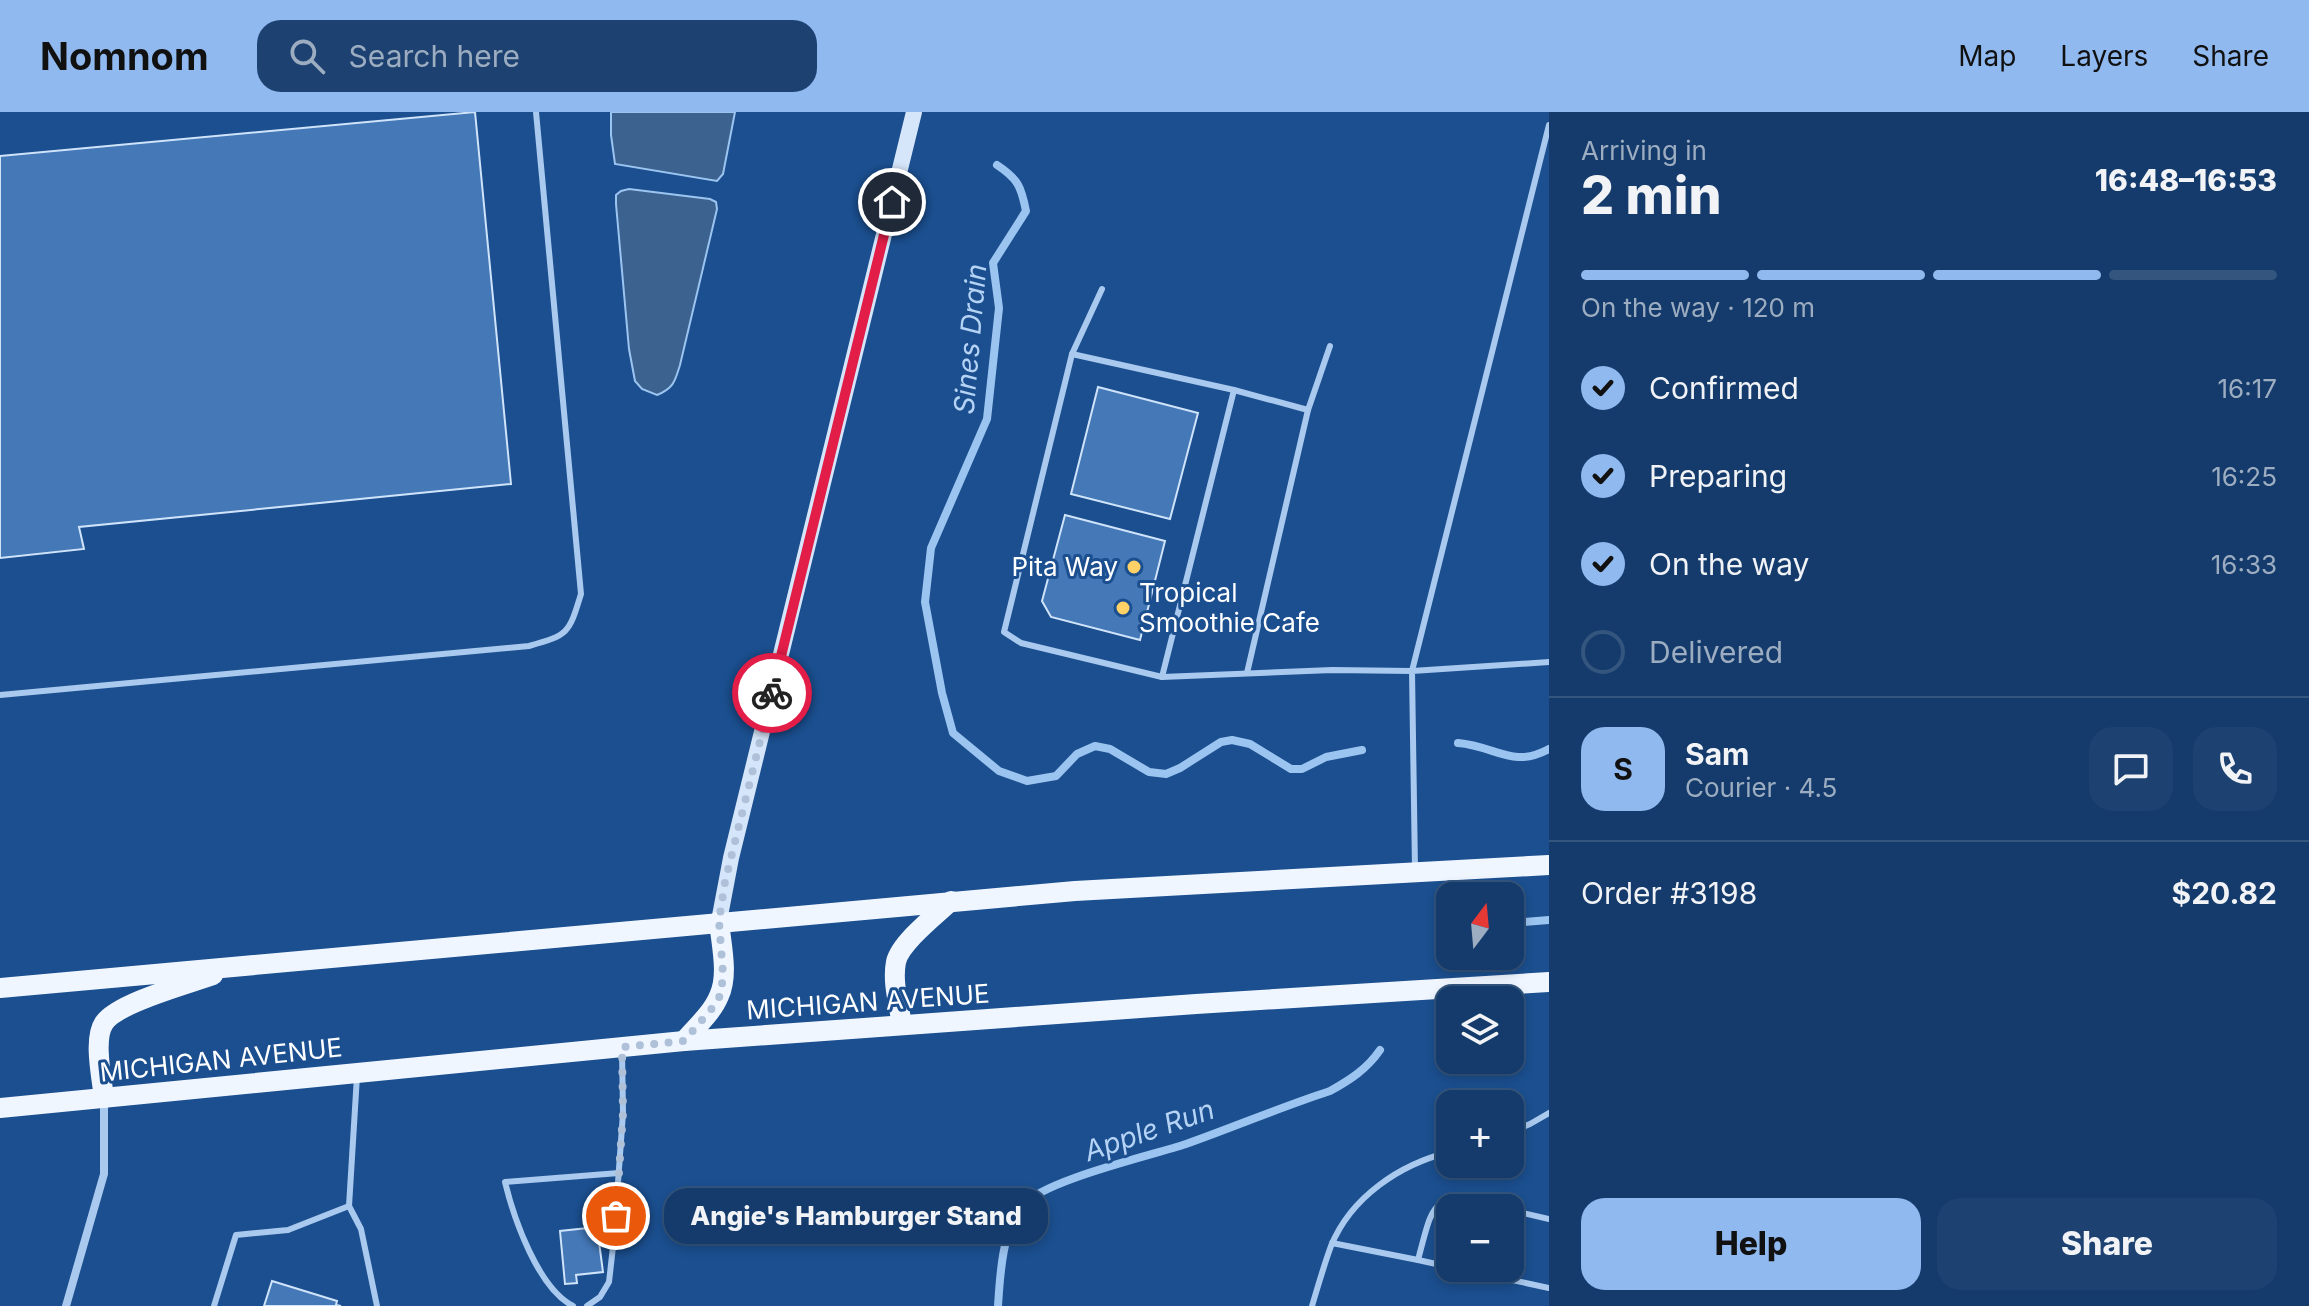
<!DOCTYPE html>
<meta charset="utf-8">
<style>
body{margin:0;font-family:Inter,sans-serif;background:#1d4271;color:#f1f3f6;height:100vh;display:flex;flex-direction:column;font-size:30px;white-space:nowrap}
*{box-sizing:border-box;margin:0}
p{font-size:26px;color:#9dadc1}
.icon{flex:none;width:44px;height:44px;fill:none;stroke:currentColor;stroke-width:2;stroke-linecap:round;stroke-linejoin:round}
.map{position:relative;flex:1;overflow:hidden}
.sheet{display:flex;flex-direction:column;background:#143b6b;width:760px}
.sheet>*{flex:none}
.needle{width:52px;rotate:16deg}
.buttons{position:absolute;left:1436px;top:770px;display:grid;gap:16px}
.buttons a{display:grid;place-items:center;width:88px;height:88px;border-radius:16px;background:#143b6b;box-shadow:0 4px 12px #0003,0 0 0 2px #33557e;font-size:40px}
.pin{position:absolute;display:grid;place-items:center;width:68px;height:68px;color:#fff;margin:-34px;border:4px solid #fff;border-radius:50%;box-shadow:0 2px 8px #0007}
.courier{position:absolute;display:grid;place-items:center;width:80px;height:80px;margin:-40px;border:6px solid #e11d48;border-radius:50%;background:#fff;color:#222;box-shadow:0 2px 10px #0007}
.bubble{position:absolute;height:56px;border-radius:24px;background:#143b6b;box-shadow:0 4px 12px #0003,0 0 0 2px #33557e;font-size:26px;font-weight:800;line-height:56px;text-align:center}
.summary em{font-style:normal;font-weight:800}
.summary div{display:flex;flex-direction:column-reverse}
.summary{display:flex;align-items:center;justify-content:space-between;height:136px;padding:0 32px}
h1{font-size:52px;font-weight:800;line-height:60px}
.bar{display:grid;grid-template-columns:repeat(4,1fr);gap:12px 8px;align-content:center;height:96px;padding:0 32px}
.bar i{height:10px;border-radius:6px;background:#33557e}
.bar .selected{background:#90b9f0}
.bar p{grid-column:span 4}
.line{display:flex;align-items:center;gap:20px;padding:0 32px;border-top:2px solid #33557e}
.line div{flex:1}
.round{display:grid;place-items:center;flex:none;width:84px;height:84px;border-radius:24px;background:#1d4271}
ol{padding:0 32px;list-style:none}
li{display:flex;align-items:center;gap:24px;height:88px}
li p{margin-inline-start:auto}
li .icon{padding:8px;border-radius:50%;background:#90b9f0;color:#111;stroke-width:4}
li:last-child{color:#9dadc1}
li i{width:44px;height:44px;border:4px solid #33557e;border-radius:50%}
.action{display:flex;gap:16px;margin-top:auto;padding:16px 32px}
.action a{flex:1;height:92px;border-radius:24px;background:#90b9f0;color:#111;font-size:32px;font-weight:800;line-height:92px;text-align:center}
.action a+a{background:#1d4271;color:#f1f3f6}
header{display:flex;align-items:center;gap:48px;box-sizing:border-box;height:112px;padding:0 40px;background:#90b9f0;color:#111}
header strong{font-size:38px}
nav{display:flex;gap:44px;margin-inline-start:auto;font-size:28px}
.search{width:560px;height:72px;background:#1d4271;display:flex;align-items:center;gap:20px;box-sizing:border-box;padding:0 28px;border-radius:24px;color:#9dadc1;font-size:30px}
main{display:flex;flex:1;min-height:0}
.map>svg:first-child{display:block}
.water{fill:#3c6290;stroke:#9cc4f0;stroke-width:2}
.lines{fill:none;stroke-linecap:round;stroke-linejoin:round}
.stream{stroke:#9cc4f0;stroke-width:8}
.building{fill:#4478b7;stroke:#cfe3fa;stroke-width:2}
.lane{stroke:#a9c9ee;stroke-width:6}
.street{stroke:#a9c9ee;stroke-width:8}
.secondary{stroke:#d6e6fa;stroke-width:16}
.primary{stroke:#f0f6ff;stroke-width:20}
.done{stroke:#afc1d8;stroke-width:8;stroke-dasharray:0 14.4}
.route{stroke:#e11d48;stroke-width:10}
.poi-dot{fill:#ffd166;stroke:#1b4f8f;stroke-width:3}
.labels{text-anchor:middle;stroke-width:6;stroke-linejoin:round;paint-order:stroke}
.poi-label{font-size:26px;fill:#fff;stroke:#1b4f8f;text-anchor:end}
.street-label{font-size:26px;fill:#fff;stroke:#1b4f8f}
.water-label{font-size:28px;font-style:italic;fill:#b5d3f5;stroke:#1b4f8f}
</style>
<header>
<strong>Nomnom</strong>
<div class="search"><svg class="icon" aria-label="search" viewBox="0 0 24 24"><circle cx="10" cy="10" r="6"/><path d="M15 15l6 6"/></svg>Search here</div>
<nav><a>Map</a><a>Layers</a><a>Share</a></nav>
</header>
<main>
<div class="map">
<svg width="1549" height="1194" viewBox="0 0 1549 1194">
<rect width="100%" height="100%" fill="#1b4f8f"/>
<g class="water">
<path d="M611,0H735L723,62L717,69L615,52L611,23Z"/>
<path d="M629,77L710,87L716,90L717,97L680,253C675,269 674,276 657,283L642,277L635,269L629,237L616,92V83L621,79Z"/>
</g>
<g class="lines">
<g class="stream">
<path d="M997,53C1018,67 1021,74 1026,99L993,151L999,196L987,307L931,436L925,490L942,581L953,621L999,659L1027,669L1056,664L1077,642L1095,634L1110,637L1149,660L1166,662L1180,656L1221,630L1232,628L1250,632L1291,657H1302L1326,645L1362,638"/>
<path d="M1458,631C1496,634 1512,657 1549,637"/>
<path d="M1510,811L1549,808"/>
<path d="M998,1194C1000,1164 1002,1119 1022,1094C1044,1068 1150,1044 1186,1032C1234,1015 1281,995 1330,979C1350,968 1367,957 1380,938"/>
</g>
</g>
<g class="building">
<path d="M475,0L511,372L79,415L84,437L0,446V44Z"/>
<path d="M1098,275L1198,301L1170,407L1071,382Z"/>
<path d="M1065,403L1165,429L1140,528L1051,505L1042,489Z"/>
<path d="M597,1115L603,1160L576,1163L577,1171L565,1172L560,1119Z"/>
<path d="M272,1169L337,1189L336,1193L341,1194H264Z"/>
</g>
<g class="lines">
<g class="lane">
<path d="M1102,177L1072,242L1004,520L1021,531L1162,565L1332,558L1412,559L1549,13"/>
<path d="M1072,242L1234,278L1308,298L1330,234"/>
<path d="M1247,561L1308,298"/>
<path d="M1162,565L1234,278"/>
<path d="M0,583L529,534C569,523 569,521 581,482L536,0"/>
<path d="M1415,758L1412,559L1549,550"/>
<path d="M357,964L349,1094L361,1117L377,1194"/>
<path d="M1510,1020L1530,1012L1549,1001"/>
<path d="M1510,1098L1549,1107"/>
<path d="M1332,1131L1418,1148C1435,1083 1432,1082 1499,1096"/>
<path d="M1418,1148L1450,1155"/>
<path d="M1456,1156L1549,1176"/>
<path d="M214,1194L236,1123L288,1118L349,1094"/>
<path d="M573,1194C538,1176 514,1107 505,1070L619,1061"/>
<path d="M587,1194L600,1185L609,1170L614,1126L623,1001L622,939"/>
<path d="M1312,1194C1318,1174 1324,1153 1331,1134C1351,1085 1400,1052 1450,1040"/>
</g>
<path class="street" d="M66,1194L104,1062V987"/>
<path class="secondary" d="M719,809L731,746L914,0"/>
<g class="primary">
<path d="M0,876L1075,779L1549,753"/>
<path d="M902,913C899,893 892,870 896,850C900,831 936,803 951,789"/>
<path d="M684,929C696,915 712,901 719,884C729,863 721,832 719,809"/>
<path d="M104,986C102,967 93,927 104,911C117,891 188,872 213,863"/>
<path d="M0,996L684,929L1196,892L1549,870"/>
</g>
</g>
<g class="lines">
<path class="done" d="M616,1104L623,1001L622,935L684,929L714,894L721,882L723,862L719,809L725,770L772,581"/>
<path class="route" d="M772,581L892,90"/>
</g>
<g class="poi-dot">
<circle cx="1134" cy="455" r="8"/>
<circle cx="1123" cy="496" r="8"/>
</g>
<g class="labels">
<g class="poi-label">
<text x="1118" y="464">Pita Way</text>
<text x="1139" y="490" text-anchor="start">Tropical<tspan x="1139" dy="30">Smoothie Cafe</tspan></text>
</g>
<g class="street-label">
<text transform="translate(868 890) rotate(-4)" y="9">MICHIGAN AVENUE</text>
<text transform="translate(221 948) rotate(-6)" y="9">MICHIGAN AVENUE</text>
</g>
<g class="water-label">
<text transform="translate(970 227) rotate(-85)" y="10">Sines Drain</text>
<text transform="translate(1149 1018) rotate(-19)" y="10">Apple Run</text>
</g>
</g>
</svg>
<div class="buttons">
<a><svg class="needle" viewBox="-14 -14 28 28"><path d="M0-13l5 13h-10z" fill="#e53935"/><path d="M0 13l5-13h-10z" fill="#9dadc1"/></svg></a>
<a><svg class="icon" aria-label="layers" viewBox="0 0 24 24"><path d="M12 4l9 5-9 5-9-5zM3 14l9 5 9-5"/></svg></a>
<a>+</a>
<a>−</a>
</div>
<div class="pin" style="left:616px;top:1104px;background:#ea580c"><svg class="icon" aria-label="bag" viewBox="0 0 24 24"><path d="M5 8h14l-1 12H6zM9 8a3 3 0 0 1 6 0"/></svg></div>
<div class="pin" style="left:892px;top:90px;background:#1f2937"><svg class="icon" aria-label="home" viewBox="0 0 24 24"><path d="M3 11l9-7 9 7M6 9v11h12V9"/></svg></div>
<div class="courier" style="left:772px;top:581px"><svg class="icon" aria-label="bike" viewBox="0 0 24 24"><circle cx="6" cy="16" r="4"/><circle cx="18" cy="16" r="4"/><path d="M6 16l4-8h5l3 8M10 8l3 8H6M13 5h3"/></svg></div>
<div class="bubble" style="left:664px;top:1076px;width:384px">Angie's Hamburger Stand</div>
</div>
<section class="sheet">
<div class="summary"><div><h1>2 min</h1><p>Arriving in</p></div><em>16:48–16:53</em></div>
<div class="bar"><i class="selected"></i><i class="selected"></i><i class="selected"></i><i></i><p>On the way · 120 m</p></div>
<ol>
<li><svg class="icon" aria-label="check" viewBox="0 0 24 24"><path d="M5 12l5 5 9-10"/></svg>Confirmed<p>16:17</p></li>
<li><svg class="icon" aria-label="check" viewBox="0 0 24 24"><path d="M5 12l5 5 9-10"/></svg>Preparing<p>16:25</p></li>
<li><svg class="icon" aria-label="check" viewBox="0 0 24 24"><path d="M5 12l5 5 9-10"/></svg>On the way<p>16:33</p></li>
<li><i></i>Delivered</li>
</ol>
<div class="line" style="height:144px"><b class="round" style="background:#90b9f0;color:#111">S</b><div><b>Sam</b><p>Courier · 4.5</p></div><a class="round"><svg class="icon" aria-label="chat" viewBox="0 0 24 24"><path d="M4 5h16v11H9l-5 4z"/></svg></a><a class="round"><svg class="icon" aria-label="phone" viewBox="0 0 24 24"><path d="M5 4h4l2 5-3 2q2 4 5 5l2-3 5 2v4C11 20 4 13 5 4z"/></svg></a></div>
<div class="line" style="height:104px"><div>Order #3198</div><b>$20.82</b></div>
<div class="action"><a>Help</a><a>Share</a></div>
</section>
</main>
